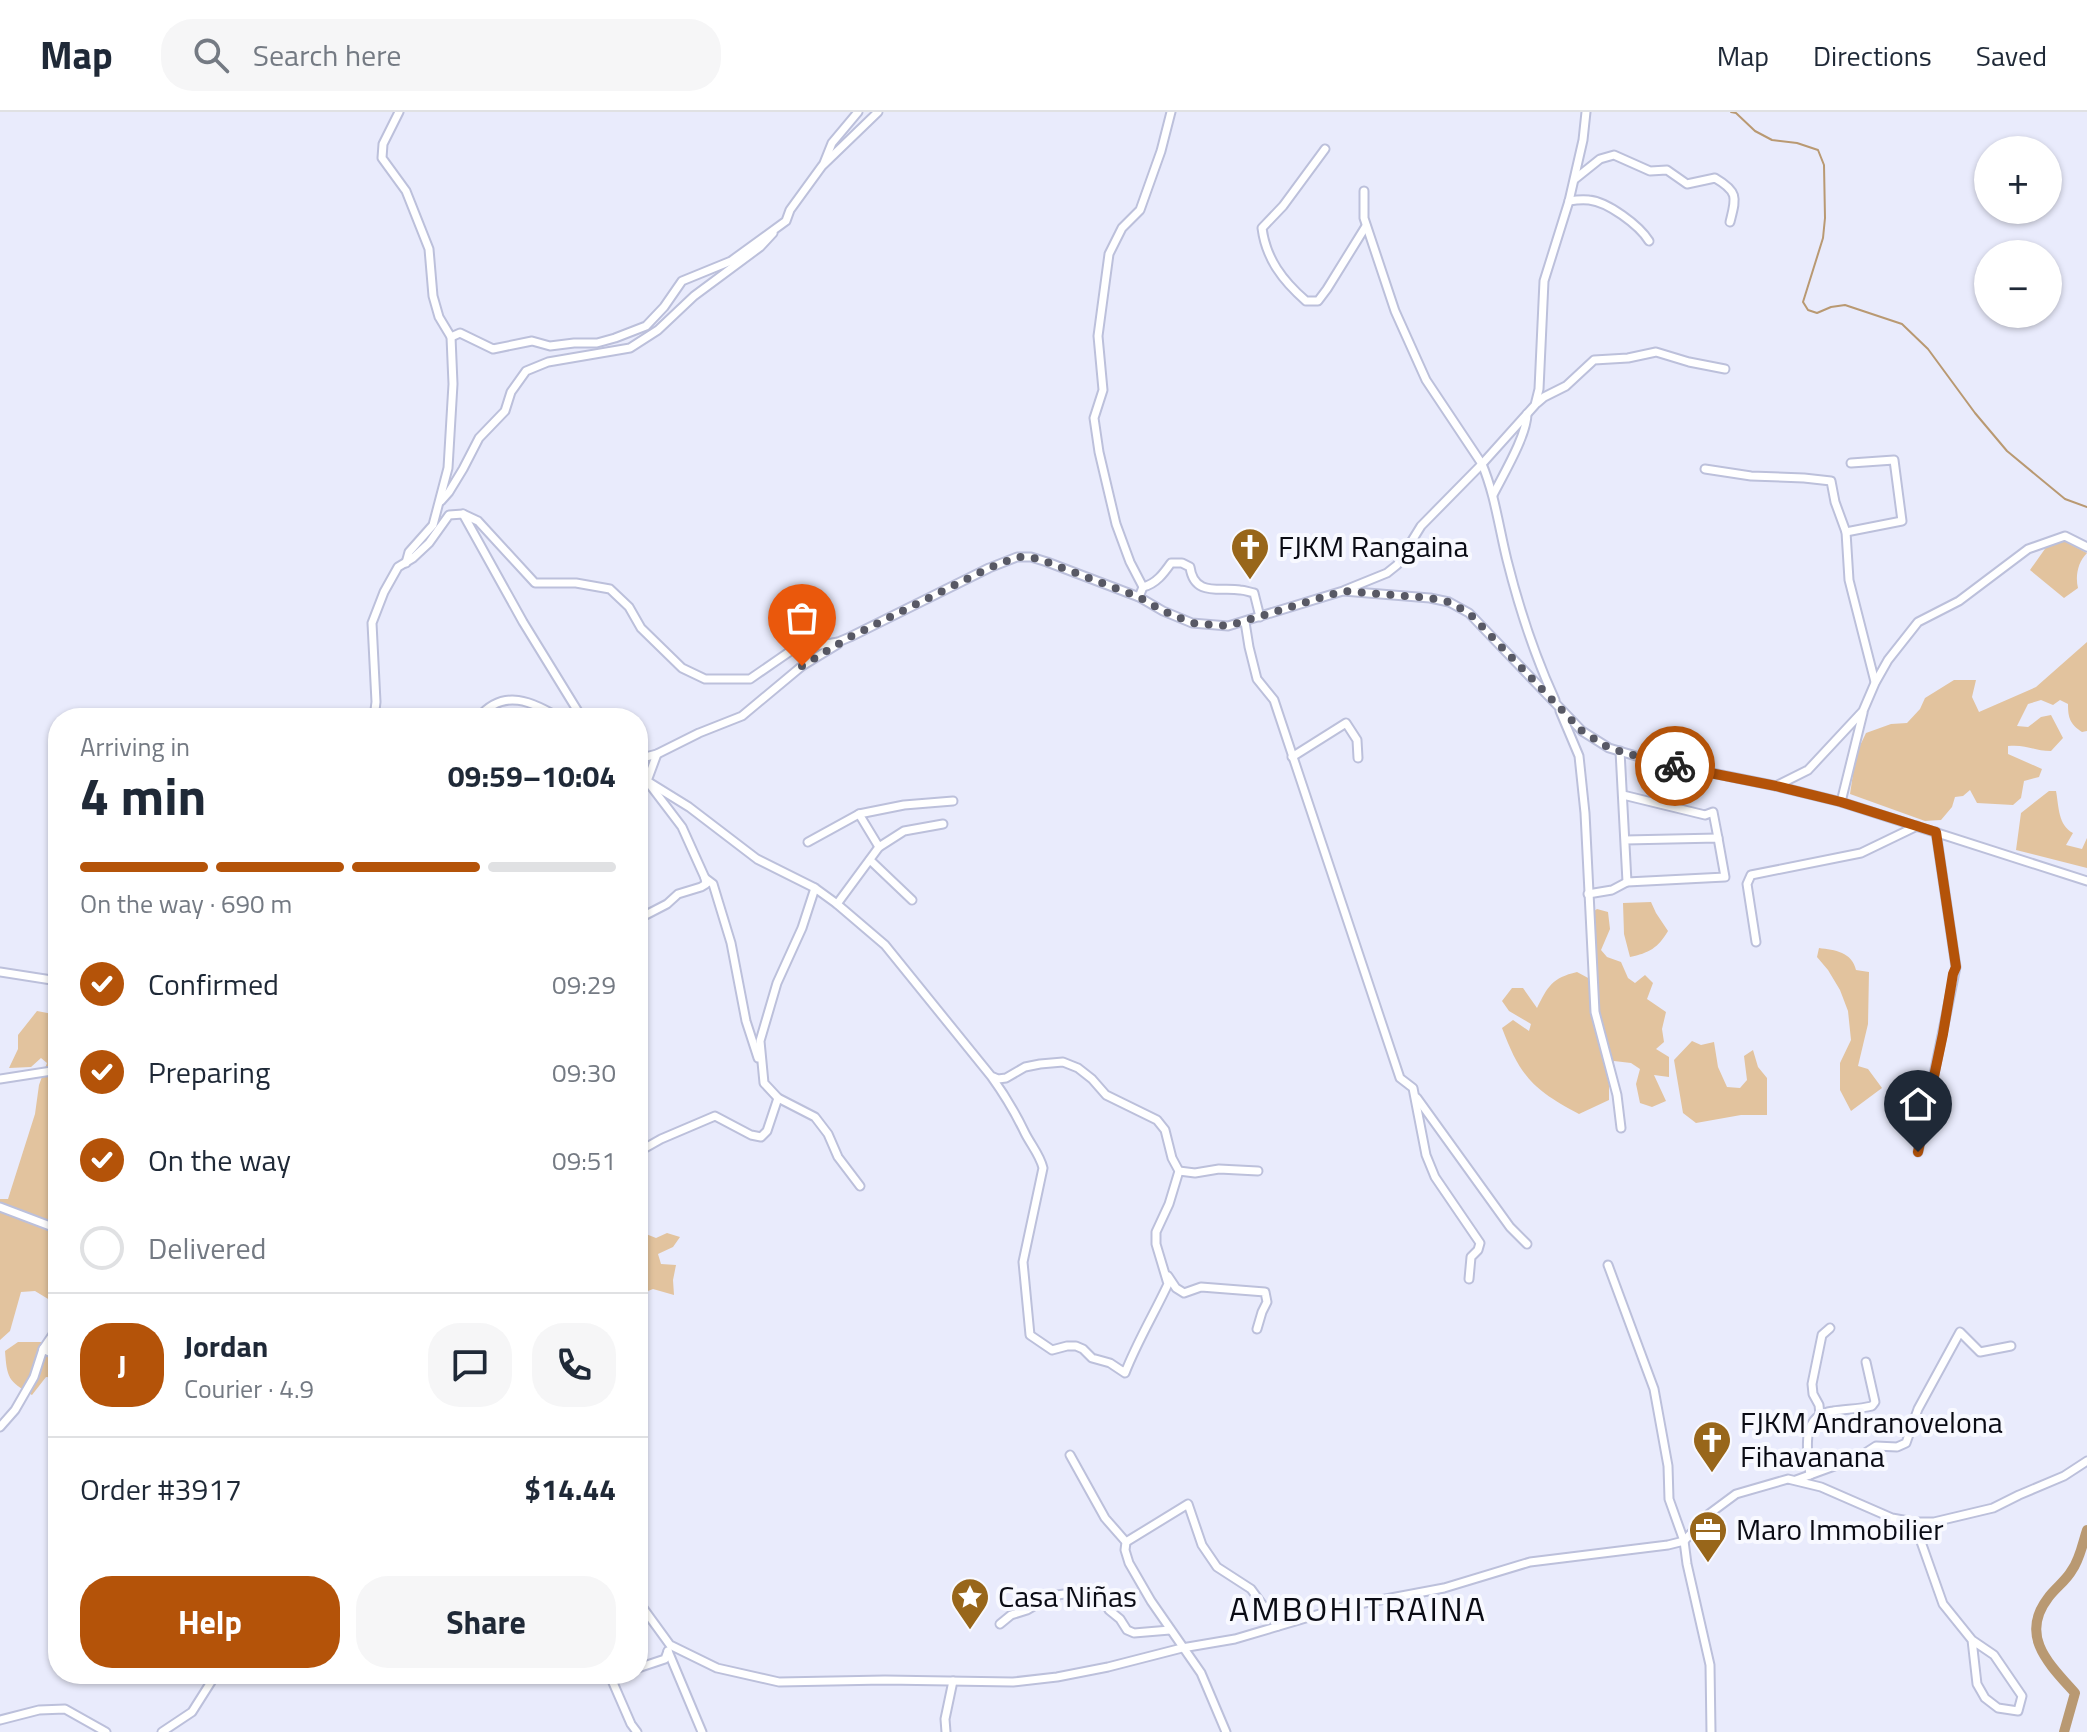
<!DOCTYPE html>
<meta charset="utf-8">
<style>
body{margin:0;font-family:"Titillium Web",sans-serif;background:#f6f6f7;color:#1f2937;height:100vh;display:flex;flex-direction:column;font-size:30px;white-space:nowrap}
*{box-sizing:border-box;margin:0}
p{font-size:26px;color:#747a83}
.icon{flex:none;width:44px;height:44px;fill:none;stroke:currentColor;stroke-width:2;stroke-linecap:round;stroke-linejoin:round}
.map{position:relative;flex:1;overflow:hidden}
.drawer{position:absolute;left:48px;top:596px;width:600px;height:976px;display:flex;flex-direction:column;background:#fff;border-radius:32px;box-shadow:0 2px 6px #0004}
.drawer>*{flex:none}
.tools{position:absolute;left:1974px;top:24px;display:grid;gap:16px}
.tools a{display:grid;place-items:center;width:88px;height:88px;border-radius:50%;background:#fff;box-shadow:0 2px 6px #0004;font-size:40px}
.pin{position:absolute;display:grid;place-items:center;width:68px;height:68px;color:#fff;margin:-82px -34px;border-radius:50% 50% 50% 0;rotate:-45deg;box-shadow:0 0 8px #0007}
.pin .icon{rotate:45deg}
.courier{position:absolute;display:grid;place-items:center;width:80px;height:80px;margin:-40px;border:6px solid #b45309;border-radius:50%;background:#fff;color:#222;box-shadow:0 2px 10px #0007}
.overview em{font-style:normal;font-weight:700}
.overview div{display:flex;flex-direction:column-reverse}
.overview{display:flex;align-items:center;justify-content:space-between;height:136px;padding:0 32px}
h1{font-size:52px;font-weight:700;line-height:60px}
.bar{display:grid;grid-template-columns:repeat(4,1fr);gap:12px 8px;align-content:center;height:96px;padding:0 32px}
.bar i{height:10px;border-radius:6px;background:#e0e1e3}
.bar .selected{background:#b45309}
.bar p{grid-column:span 4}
.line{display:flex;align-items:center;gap:20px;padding:0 32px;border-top:2px solid #e0e1e3}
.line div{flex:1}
.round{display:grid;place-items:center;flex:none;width:84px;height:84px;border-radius:32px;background:#f6f6f7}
ol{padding:0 32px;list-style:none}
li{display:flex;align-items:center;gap:24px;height:88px}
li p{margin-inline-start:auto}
li .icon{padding:8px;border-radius:50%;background:#b45309;color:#fff;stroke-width:4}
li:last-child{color:#747a83}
li i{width:44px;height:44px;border:4px solid #e0e1e3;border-radius:50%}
.action{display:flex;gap:16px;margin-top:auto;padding:16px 32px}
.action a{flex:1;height:92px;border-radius:32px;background:#b45309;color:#fff;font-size:32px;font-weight:700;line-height:92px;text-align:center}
.action a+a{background:#f6f6f7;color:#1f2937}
header{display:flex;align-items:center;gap:48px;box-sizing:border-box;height:112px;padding:0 40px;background:#fff;border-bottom:2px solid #e0e1e3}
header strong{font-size:38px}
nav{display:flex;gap:44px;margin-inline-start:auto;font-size:28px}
.search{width:560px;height:72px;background:#f6f6f7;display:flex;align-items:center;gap:20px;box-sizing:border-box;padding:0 28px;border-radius:32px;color:#747a83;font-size:30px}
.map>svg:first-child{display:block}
.green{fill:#e2c39e}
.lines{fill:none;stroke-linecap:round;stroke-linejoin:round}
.stream{stroke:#b99972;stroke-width:2}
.river{stroke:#b99972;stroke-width:10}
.minor-casing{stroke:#bcc0db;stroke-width:11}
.minor{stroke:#fff;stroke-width:7}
.done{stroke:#585965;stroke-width:8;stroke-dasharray:0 14.4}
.route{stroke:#b45309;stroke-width:10}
.labels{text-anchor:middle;stroke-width:8;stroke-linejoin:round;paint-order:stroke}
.poi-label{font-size:30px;fill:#0a0b14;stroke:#f8f9ff;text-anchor:start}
.quarter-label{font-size:34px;letter-spacing:2px;fill:#0a0b14;stroke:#f8f9ff}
</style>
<header>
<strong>Map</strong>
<div class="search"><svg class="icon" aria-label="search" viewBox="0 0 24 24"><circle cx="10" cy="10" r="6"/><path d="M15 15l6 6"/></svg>Search here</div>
<nav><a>Map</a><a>Directions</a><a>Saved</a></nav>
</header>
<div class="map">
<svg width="2087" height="1620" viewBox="0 0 2087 1620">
<rect width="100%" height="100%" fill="#e9ebfc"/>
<g class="green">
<path d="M2064,429L2087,441C2078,450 2075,464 2078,476L2064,486L2030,458L2047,434Z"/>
<path d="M2087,530V619L2082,620C2070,612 2068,606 2068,592L2060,588L2053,593L2041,588L2028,592L2017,614L2028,615L2041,605L2051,603L2063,626L2051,639C2034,639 2026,632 2008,634V642L2042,657L2039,665L2024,669L2021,686L2013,693L1977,691L1970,678L1963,684L1955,685L1952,695L1941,708L1925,709L1850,682L1856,642L1866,621L1891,612L1907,611L1920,597L1925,586L1954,568H1976L1972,585L1979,600L2036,575Z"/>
<path d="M2049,679H2056C2059,695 2058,713 2073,721L2066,733L2082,737L2087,726V756L2016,738L2021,701Z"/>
<path d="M1651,790L1656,801L1668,819C1658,836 1649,841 1630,845L1624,822L1623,791Z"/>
<path d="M1597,797L1608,800L1610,817L1601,838L1607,845L1621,850L1628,866L1635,871L1645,863L1653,871L1647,887L1666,900L1662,917L1664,930L1656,937L1669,945V965L1654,963L1666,989L1652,995L1640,991L1636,972L1640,957L1631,951L1614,949L1609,962V988L1579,1002C1533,978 1520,964 1502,916L1513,908L1529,919L1531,912L1509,899L1502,889L1512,876H1523L1537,896C1548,874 1552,866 1577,860L1590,867L1587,832V804Z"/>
<path d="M1819,836C1835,838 1852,840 1856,858L1869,860L1868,912L1858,954L1868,957L1882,976L1851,999L1840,978V951L1851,928L1848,899L1840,878L1828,858L1817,845Z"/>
<path d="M37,899L58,903V1193L35,1179L21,1180L10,1219L0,1228V1087H8L35,1002L39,973L47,951L41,946L31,955L9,956L18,937V923Z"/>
<path d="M1692,929L1701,933L1714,930L1718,955L1727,975L1740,976L1747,968L1744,944L1753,938L1758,955L1767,966V1003H1741L1696,1011L1683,1001L1674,948Z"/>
<path d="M667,1121L680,1125L673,1135L658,1142L661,1152L676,1153L673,1168L674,1183L653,1177L638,1183V1124L646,1122L656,1126Z"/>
<path d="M18,1230H42L58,1240V1266L46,1265L32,1283C8,1269 7,1266 5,1239Z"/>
</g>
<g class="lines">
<path class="stream" d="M1731,0L1736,1L1755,19L1772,28L1797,31L1818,38L1824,53L1825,106L1823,126L1803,190L1808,198L1817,201L1831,195L1845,193L1902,212L1928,237L1975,301L2007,339L2065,387L2087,395"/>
<path class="river" d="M2064,1620L2075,1581C2049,1552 2019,1524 2048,1486C2055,1476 2066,1469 2072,1458C2080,1447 2083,1430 2087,1418"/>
<defs>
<g id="minor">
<path d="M399,0L383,32L382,46L406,79L429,137L433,184L439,205L451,225L453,272L448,356L433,413L409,440L406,451"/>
<path d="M1325,37L1283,94L1262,116C1266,147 1283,169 1306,189H1318L1327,177L1366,114"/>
<path d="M824,51L832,31L858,0"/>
<path d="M1575,67L1600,47L1614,43L1650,59L1667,58L1687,72L1715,66C1739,80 1736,86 1730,110"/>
<path d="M1364,79V106L1395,199L1426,268L1482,352C1495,383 1499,416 1507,448C1519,496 1534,542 1555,588"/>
<path d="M1569,89C1575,88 1582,87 1589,88C1608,90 1639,113 1649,129"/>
<path d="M451,225L460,221L493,237L532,229L550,234L574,231H597L615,226L646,214L664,195L682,169L731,149L786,109L790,98L822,54L878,0"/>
<path d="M1537,291L1544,285L1566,274L1594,248L1628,246L1656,240L1689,250L1725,257"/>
<path d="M1705,357L1751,364L1804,366L1831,369L1835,390L1846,420L1849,468L1875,570"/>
<path d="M1493,383C1503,363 1527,323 1527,302"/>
<path d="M441,389L449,380L463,357L479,326L505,299L511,280L526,259L548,250L630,236L658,218L694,184L760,135L773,121"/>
<path d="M463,402L523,510L582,606"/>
<path d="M1846,420L1902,409L1894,348L1851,351"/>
<path d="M1143,475C1156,472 1164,461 1171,451H1182L1190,455C1194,485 1220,475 1240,478C1245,478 1249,480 1254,481L1260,505"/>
<path d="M1345,478L1387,461L1397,453L1421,414L1482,352L1535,293L1539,277L1544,169L1569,89L1583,28L1586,0"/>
<path d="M1139,485L1143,475L1130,450L1116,412L1099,340L1094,306L1103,278L1098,224L1109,142L1122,116L1140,98L1161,39L1171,0"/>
<path d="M1245,510L1249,535L1257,567L1274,588L1400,966L1413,976L1426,1043L1435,1065L1480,1131L1478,1138L1471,1145L1469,1167"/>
<path d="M1560,599L1579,644L1585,701L1595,900L1617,983L1621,1016"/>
<path d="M374,606L376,590L372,511L384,480L398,455L413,446L429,431L449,403L463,402L478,409L535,471H576L610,477L629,495L641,516L682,556L705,567H750L792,538L838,530L850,525L989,456L1017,445H1031L1047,450L1139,485L1163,499L1192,511L1228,514L1343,479L1430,486L1449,490L1469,501L1582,619L1609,636L1653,649L1776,674L1841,690L2087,769"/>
<path d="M478,606C504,575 532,590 560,606"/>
<path d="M1620,639L1627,770L1725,765L1718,726L1625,728"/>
<path d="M1292,645L1346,611L1357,628L1358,646"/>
<path d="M638,647L657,642L699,621L742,604L802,554L838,532"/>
<path d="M638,661L647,669L689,695L757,747L815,776L837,792L885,833L991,964L998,967L1006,966L1025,955L1040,952L1063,950L1078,956L1092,967L1106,983L1157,1008L1165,1018L1172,1046L1179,1059L1169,1092L1156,1120V1132L1168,1172C1154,1202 1137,1230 1125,1261L1110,1251L1092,1246L1083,1237L1076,1234H1067L1052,1238L1030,1223L1023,1150L1043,1056C1040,1043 1031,1033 1025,1021C1015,1000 1004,982 991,964"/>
<path d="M1776,674L1808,658L1863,599L1875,571L1888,548L1918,510L1959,489L2028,437L2065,424L2087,435"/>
<path d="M1623,683L1705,703L1713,700L1718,726"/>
<path d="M1841,690L1863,601"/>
<path d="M808,730L859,702"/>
<path d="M879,735L859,702L904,693L953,689"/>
<path d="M870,748L912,788"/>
<path d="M705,766L713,772L731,831L746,909L758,946"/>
<path d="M815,776L802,816L777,871L760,929L764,971L778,986L815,1005L828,1022L838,1045L860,1074"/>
<path d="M1588,782L1612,778L1627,770"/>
<path d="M837,792L879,735L904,719L943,712"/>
<path d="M638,807L667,792L678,782L701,775L706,772L705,766L682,715L647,669L657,642"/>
<path d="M1756,830L1747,772L1751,763L1861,741L1917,714"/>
<path d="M0,860L58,869"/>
<path d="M0,967L58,958"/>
<path d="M1417,986L1510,1115L1527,1132"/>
<path d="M638,1040L661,1027L715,1004L751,1023L761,1025L767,1019L778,986"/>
<path d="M1918,1040L1956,855L1936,720"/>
<path d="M1179,1059L1195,1061L1219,1057L1258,1059"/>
<path d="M0,1095L58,1117"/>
<path d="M1608,1153L1654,1277L1668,1354L1669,1387L1684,1429L1687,1452L1710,1553L1711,1620"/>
<path d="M1168,1164L1176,1176L1184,1181L1201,1175L1265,1180L1267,1190L1262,1200L1257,1217"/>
<path d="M43,1237L58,1244"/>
<path d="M1820,1303L1819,1293L1813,1282L1812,1272L1822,1223L1830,1216"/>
<path d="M0,1315L15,1298L34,1265L43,1237L58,1215"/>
<path d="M1070,1343L1105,1406L1126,1430L1125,1438L1129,1451L1151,1489L1201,1561L1226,1620"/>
<path d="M1810,1363C1807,1339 1800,1303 1833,1299C1846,1297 1859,1297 1872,1294L1875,1290L1866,1250"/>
<path d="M1796,1368L1859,1345L1876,1334L1897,1335L1906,1331L1918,1297L1960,1220L1980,1240L2011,1234"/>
<path d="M1914,1410L1943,1492L1972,1528L1977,1572L1985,1586L1998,1596L2018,1599L2022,1584L1994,1543L1972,1528"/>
<path d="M1126,1430L1188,1392L1202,1433L1217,1455L1251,1477L1278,1514"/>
<path d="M638,1489L670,1533L717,1556L779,1570L885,1568L1013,1570L1057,1565L1108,1555L1182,1536L1235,1527L1343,1495L1444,1476L1530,1450L1668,1433L1684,1429L1709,1402L1736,1382L1788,1367L1821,1375L1892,1406L1914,1410H1934L1993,1396L2019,1383L2064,1364L2087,1349"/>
<path d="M1000,1512L1011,1503L1027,1498L1051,1484L1071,1481L1099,1484L1104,1488L1109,1498L1120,1507L1127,1518L1134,1521L1170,1518"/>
<path d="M668,1539L702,1620"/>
<path d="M638,1556L665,1547L668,1539"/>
<path d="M622,1562L611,1566L631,1612L637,1620"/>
<path d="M0,1608L39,1598L65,1597L106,1620"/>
<path d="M162,1620L192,1600L216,1562"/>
<path d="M946,1620L945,1607L953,1569"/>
</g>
</defs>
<use href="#minor" class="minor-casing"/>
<use href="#minor" class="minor"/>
</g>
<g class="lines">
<path class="done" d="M802,554L850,525L989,456L1017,445H1031L1047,450L1139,485L1163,499L1192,511L1228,514L1343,479L1430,486L1449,490L1469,501L1582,619L1609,636L1653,649L1675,654"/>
<path class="route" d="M1675,654L1776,674L1841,690L1936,720L1956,855L1953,862L1943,922L1918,1040"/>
</g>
<defs>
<symbol id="church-pin" viewBox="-11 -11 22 30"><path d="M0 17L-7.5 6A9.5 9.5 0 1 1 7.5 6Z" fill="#98661a" stroke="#f8f9ff"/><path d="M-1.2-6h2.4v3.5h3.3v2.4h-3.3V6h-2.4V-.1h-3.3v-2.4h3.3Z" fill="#fff"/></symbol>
<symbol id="office-pin" viewBox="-11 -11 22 30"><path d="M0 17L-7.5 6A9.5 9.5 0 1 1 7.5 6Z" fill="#98661a" stroke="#f8f9ff"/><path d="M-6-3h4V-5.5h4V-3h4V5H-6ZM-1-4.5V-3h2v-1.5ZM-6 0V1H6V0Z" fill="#fff"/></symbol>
<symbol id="sight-pin" viewBox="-11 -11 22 30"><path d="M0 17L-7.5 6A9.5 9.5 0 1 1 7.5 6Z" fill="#98661a" stroke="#f8f9ff"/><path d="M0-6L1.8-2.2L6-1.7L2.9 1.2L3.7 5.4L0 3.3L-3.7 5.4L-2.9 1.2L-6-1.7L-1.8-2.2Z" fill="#fff"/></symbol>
</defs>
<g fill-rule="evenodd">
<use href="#church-pin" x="1228" y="413" width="44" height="60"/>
<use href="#church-pin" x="1690" y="1306" width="44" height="60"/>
<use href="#office-pin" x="1686" y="1396" width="44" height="60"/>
<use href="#sight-pin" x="948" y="1463" width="44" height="60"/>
</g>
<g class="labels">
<g class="poi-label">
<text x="1278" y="445">FJKM Rangaina</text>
<text x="1740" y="1321">FJKM Andranovelona<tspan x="1740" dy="34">Fihavanana</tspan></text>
<text x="1736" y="1428">Maro Immobilier</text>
<text x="998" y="1495">Casa Niñas</text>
</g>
<g class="quarter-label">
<text x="1358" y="1509">AMBOHITRAINA</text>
</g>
</g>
</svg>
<div class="tools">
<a>+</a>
<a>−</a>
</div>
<div class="pin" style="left:802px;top:554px;background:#ea580c"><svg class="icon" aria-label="bag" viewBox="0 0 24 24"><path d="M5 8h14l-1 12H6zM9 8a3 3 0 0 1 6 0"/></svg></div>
<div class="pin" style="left:1918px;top:1040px;background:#1f2937"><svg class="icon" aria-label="home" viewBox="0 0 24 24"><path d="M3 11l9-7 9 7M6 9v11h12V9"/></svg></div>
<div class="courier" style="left:1675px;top:654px"><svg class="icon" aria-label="bike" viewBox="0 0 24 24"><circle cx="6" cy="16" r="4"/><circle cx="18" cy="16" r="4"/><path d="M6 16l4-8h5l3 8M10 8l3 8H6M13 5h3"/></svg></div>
<section class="drawer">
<div class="overview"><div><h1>4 min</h1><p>Arriving in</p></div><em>09:59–10:04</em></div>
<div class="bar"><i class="selected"></i><i class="selected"></i><i class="selected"></i><i></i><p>On the way · 690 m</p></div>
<ol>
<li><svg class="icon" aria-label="check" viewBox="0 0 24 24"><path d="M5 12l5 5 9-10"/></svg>Confirmed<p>09:29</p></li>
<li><svg class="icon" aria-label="check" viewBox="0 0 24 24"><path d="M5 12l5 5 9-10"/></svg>Preparing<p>09:30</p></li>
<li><svg class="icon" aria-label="check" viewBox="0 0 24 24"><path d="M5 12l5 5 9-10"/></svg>On the way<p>09:51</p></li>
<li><i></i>Delivered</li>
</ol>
<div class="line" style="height:144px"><b class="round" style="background:#b45309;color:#fff">J</b><div><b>Jordan</b><p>Courier · 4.9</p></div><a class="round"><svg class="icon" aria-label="chat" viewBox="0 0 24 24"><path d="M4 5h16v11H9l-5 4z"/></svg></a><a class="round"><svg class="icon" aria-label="phone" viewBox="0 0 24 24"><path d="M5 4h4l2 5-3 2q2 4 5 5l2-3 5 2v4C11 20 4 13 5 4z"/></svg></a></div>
<div class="line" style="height:104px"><div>Order #3917</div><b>$14.44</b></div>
<div class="action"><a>Help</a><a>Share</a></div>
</section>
</div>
